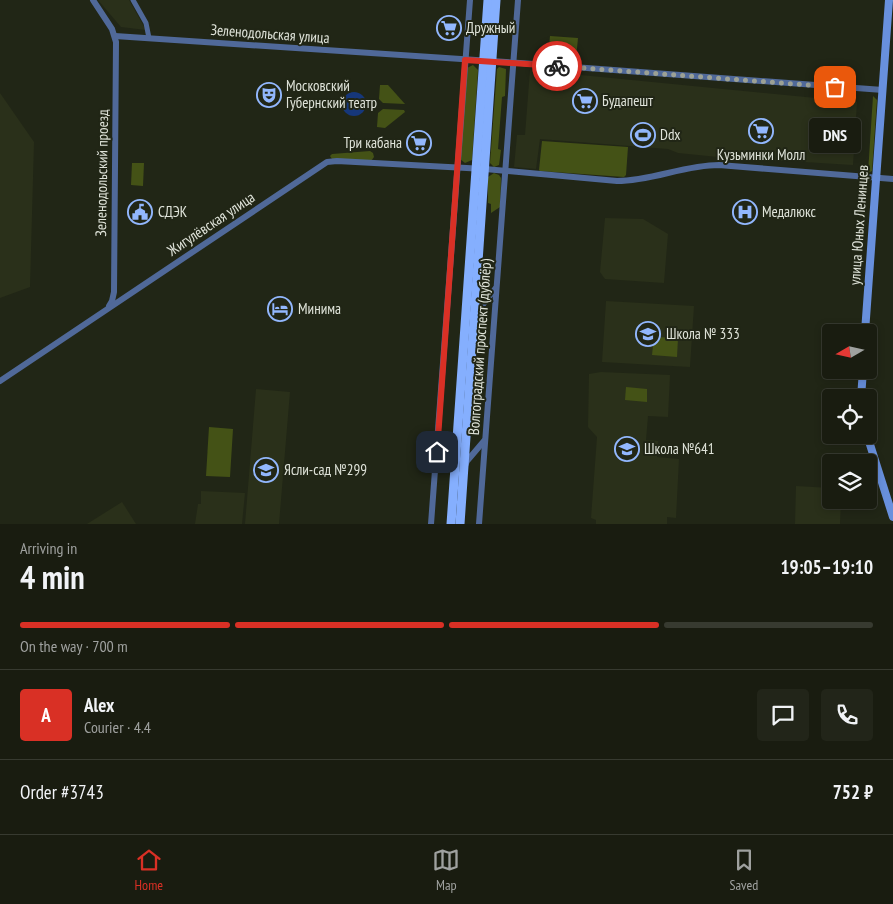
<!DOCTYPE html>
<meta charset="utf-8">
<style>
body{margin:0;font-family:"PT Sans Narrow",sans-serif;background:#222519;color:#f1f3f6;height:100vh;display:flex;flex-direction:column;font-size:19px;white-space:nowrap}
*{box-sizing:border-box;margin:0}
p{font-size:16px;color:#9fa19f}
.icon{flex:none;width:28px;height:28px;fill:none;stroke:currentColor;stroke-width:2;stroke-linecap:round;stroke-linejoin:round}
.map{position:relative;height:524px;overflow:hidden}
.panel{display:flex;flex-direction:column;background:#191c10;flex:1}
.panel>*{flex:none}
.needle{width:32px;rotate:261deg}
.tools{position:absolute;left:822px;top:324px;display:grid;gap:10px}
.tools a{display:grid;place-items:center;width:55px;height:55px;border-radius:5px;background:#191c10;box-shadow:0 2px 8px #0003,0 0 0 1px #373a30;font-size:25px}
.pin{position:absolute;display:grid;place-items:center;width:42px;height:42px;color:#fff;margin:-21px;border-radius:10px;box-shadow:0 2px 8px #0006}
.courier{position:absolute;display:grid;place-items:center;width:50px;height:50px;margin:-25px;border:4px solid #d93025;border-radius:50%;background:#fff;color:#222;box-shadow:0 1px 6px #0007}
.bubble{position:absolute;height:35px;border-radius:5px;background:#191c10;box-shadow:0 2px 8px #0003,0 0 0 1px #373a30;font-size:16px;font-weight:700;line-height:35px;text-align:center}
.head em{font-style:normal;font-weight:700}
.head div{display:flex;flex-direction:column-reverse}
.head{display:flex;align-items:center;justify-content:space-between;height:85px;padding:0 20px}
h1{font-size:32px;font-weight:700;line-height:38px}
.bar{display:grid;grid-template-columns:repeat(4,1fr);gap:8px 5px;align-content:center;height:60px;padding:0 20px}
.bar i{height:6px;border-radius:4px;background:#373a30}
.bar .on{background:#d93025}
.bar p{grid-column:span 4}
.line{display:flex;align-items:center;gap:12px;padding:0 20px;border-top:1px solid #373a30}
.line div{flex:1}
.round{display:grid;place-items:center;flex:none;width:52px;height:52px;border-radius:5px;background:#222519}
.tab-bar{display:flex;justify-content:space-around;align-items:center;height:70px;border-top:1px solid #373a30;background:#191c10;font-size:14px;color:#9fa19f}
.tab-bar a{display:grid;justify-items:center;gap:2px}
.tab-bar .on{color:#d93025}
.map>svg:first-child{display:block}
.built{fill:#2a301a}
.green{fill:#445216}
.water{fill:#16377a}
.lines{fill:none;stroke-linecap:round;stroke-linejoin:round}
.minor{stroke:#506999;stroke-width:5}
.tertiary{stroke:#506999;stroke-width:6}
.secondary{stroke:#6890dd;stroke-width:8}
.primary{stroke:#85affe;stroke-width:9}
.done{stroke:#9ca195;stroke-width:5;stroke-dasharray:0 9}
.route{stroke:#d93025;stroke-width:6}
.labels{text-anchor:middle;stroke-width:4;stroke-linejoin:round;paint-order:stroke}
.poi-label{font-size:15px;fill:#dfe3d9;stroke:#212616;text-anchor:start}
.street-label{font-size:15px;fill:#dfe3d9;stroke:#212616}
</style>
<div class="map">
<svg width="893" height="524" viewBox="0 0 893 524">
<rect width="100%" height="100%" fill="#212616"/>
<g class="built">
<path d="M98,0H129L146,30L121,27Z"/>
<path d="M530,70L857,102L853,165L718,157L678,153L668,149L540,139L536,169L514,167L517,135H525Z"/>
<path d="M0,93L34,142L30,287L0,298Z"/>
<path d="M605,218L643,219L668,234L664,283L605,279L600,272Z"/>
<path d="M606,301L694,306L690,367L602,362Z"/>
<path d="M601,372L670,375L668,417L648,416L646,440L658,441L657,457L679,459L676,518L667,517V524H596V520L591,518L597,437L588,427L589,374Z"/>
<path d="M256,389L290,392L279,524H245Z"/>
<path d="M796,486L831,488V500H841L840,524H795Z"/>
<path d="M201,491L245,493L242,524H195L198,504H201Z"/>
<path d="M122,502L136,524H87Z"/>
</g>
<g class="green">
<path d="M550,36L578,38L576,59L548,57Z"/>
<path d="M473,65L478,70L472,160L465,163L460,159L467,68Z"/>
<path d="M499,67L506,69L505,96L502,97L498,149L501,150L499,165L494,167L490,163L497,69Z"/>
<path d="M380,85H388L405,104L383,103L379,99Z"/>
<path d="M873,96L877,100L872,171L868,173Z"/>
<path d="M383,109L404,110L405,112L385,128L377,127L378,113Z"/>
<path d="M542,141L628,147L626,175L624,177L540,171L539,170Z"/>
<path d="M370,151L373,153L374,157L371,161L332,159L330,156L332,154Z"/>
<path d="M132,163H144L143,186L131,185Z"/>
<path d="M494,173L499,175L501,178L500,207L491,213V204L488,203V177Z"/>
<path d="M654,337L678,338L677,357L652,355Z"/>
<path d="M626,387L647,389V402L625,400Z"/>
<path d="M209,427L233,429L230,477L206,476Z"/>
</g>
<circle class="water" cx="354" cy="104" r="12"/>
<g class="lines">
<path class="minor" d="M133,0L146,23L149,38"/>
<g class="tertiary">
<path d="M93,0L112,29L116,42L114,292L112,301L109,306"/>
<path d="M115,36L520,63L883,90"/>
<path d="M476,318L481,307L495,289"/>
<path d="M0,381L327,162L337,161L485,169L617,181C652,181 684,165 719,165L893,179"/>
<path d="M465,466L467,461L484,441"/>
<path d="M431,524L470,0"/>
<path d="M479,524L518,0"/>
</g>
<g class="secondary">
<path d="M865,332L889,0"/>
<path d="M861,398L863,370"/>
<path d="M867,435L893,517"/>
</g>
<g class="primary">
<path d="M451,524L488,0"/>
<path d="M460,524L496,0"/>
</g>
</g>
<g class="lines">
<path class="done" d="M557,66L835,87"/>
<path class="route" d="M437,452L465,60L557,66"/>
</g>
<defs>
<symbol id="supermarket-ring" viewBox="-11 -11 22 22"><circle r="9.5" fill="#212616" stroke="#92b7fd" stroke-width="1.5"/><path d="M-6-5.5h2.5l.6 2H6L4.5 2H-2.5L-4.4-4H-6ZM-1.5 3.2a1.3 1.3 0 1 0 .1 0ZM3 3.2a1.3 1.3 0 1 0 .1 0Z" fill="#92b7fd"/></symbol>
<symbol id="theatre-ring" viewBox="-11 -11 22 22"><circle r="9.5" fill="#212616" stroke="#92b7fd" stroke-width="1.5"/><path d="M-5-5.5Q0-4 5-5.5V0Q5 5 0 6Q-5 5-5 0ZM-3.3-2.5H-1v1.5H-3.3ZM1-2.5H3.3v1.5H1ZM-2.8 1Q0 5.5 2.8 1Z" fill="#92b7fd"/></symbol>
<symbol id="stadium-ring" viewBox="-11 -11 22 22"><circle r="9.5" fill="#212616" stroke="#92b7fd" stroke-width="1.5"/><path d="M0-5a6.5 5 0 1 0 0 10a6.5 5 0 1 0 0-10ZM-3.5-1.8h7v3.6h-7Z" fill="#92b7fd"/></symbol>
<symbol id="civic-ring" viewBox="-11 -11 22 22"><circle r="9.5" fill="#212616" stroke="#92b7fd" stroke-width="1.5"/><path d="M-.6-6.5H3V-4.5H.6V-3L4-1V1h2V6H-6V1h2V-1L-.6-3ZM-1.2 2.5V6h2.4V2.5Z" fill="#92b7fd"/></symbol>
<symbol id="hospital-ring" viewBox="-11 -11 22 22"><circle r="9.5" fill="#212616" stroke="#92b7fd" stroke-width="1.5"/><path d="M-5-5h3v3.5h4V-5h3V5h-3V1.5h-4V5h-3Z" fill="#92b7fd"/></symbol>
<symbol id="hotel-ring" viewBox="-11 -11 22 22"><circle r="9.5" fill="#212616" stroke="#92b7fd" stroke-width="1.5"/><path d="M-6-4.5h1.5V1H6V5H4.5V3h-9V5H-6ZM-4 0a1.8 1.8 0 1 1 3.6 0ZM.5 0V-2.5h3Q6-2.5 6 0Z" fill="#92b7fd"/></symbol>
<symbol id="school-ring" viewBox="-11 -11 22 22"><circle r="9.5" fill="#212616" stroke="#92b7fd" stroke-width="1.5"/><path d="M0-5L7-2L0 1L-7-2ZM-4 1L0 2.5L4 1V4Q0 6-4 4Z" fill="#92b7fd"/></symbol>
</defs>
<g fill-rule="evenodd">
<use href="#supermarket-ring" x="435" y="14" width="28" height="28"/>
<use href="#theatre-ring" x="255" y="81" width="28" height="28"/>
<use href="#supermarket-ring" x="571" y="87" width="28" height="28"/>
<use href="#supermarket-ring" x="747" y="117" width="28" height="28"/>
<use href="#stadium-ring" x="629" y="121" width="28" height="28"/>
<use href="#supermarket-ring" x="405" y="129" width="28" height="28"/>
<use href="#civic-ring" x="126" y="198" width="28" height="28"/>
<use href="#hospital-ring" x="731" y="198" width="28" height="28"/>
<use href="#hotel-ring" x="266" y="295" width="28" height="28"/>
<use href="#school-ring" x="634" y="320" width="28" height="28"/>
<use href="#school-ring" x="613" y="435" width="28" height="28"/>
<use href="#school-ring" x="252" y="456" width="28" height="28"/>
</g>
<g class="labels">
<g class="poi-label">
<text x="466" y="33">Дружный</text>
<text x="286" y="91">Московский<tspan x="286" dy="17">Губернский театр</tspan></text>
<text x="602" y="106">Будапешт</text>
<text x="660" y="140">Ddx</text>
<text x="402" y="148" text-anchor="end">Три кабана</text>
<text x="761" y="160" text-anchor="middle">Кузьминки Молл</text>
<text x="158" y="217">СДЭК</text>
<text x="762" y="217">Медалюкс</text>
<text x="298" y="314">Минима</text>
<text x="666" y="339">Школа № 333</text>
<text x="644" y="454">Школа №641</text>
<text x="284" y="475">Ясли-сад №299</text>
</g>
<g class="street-label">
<text transform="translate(270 34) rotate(4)" y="5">Зеленодольская улица</text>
<text transform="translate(102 173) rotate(-89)" y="5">Зеленодольский проезд</text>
<text transform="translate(211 224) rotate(-34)" y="5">Жигулёвская улица</text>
<text transform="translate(859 225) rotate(-86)" y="5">улица Юных Ленинцев</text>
<text transform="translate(480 347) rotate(-86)" y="5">Волгоградский проспект (дублёр)</text>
</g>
</g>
</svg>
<div class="tools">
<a><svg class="needle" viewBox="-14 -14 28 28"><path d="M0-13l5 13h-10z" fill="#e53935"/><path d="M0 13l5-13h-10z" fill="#9fa19f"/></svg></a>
<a><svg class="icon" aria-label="locate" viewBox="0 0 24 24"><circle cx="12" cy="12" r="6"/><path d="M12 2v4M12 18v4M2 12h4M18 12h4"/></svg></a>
<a><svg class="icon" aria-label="layers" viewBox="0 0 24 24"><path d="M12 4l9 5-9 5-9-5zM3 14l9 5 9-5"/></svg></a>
</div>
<div class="pin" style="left:835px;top:87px;background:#ea580c"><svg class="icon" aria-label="bag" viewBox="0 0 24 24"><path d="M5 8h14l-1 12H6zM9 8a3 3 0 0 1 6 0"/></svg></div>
<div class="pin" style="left:437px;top:452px;background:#1f2937"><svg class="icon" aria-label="home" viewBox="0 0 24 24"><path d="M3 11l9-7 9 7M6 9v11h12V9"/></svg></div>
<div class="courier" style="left:557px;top:66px"><svg class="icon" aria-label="bike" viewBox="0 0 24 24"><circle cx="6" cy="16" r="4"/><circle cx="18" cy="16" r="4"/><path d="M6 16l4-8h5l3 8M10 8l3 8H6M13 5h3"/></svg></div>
<div class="bubble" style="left:809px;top:118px;width:52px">DNS</div>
</div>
<section class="panel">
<div class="head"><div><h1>4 min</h1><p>Arriving in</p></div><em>19:05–19:10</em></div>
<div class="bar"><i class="on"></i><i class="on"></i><i class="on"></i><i></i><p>On the way · 700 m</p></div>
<div class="line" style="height:90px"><b class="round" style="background:#d93025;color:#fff">A</b><div><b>Alex</b><p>Courier · 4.4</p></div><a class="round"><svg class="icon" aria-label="chat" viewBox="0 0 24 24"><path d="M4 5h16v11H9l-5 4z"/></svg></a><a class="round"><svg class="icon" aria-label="phone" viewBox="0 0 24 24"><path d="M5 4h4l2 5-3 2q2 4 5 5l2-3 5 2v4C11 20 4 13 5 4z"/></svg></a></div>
<div class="line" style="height:65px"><div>Order #3743</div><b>752 ₽</b></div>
</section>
<nav class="tab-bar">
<a class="on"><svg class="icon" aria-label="home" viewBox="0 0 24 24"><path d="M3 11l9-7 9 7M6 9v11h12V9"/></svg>Home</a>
<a><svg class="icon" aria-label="map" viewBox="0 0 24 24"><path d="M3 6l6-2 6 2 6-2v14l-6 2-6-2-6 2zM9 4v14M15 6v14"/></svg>Map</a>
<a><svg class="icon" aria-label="saved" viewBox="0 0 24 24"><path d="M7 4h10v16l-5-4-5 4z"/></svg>Saved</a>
</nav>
